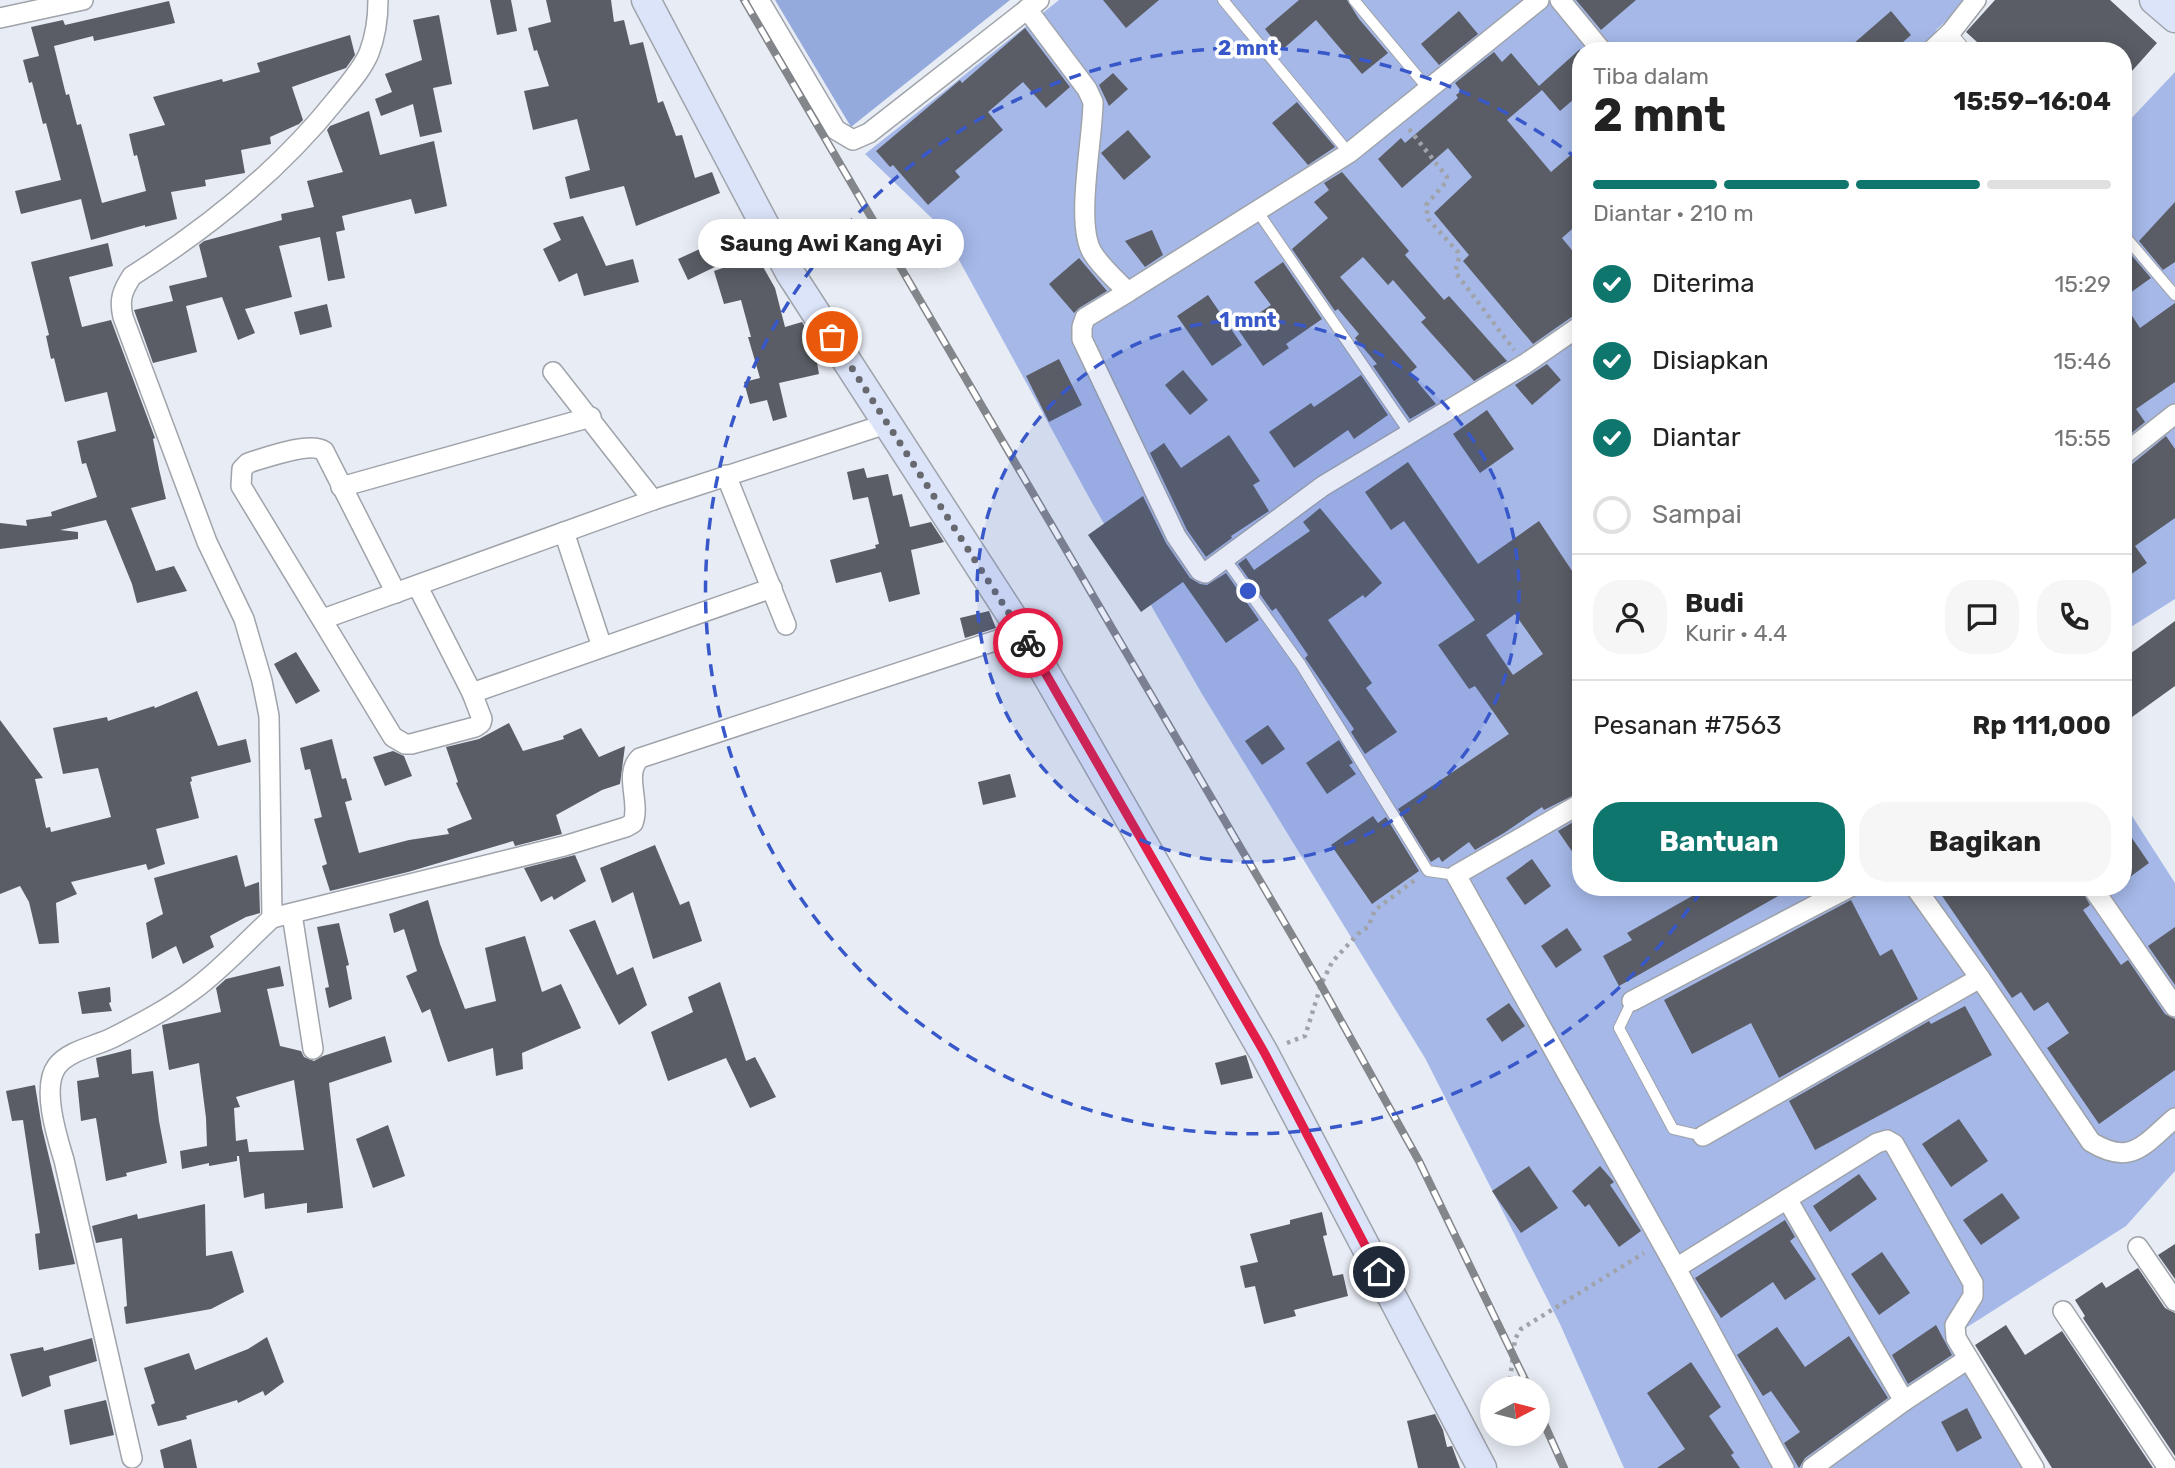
<!DOCTYPE html>
<html lang="id">
<meta charset="utf-8">
<style>
body{margin:0;font-family:Rubik,sans-serif;background:#f6f6f6;color:#222;height:100vh;display:flex;flex-direction:column;font-size:26px;white-space:nowrap}
*{box-sizing:border-box;margin:0}
p{font-size:23px;color:#767676}
.icon{flex:none;width:38px;height:38px;fill:none;stroke:currentColor;stroke-width:2;stroke-linecap:round;stroke-linejoin:round}
.map{position:relative;flex:1;overflow:hidden}
.side{position:absolute;left:1572px;top:42px;width:560px;height:854px;display:flex;flex-direction:column;background:#fff;border-radius:28px;box-shadow:0 4px 18px #0003}
.side>*{flex:none}
.needle{width:46px;rotate:83deg}
.controls{position:absolute;left:1480px;top:1376px;display:grid;gap:14px}
.controls a{display:grid;place-items:center;width:70px;height:70px;border-radius:50%;background:#fff;box-shadow:0 4px 18px #0003;font-size:35px}
.pin{position:absolute;display:grid;place-items:center;width:60px;height:60px;color:#fff;margin:-30px;border:4px solid #fff;border-radius:50%;box-shadow:0 2px 7px #0007}
.courier{position:absolute;display:grid;place-items:center;width:70px;height:70px;margin:-35px;border:5px solid #e11d48;border-radius:50%;background:#fff;color:#222;box-shadow:0 2px 9px #0007}
.bubble{position:absolute;height:49px;border-radius:24px;background:#fff;box-shadow:0 4px 18px #0003;font-size:23px;font-weight:700;line-height:49px;text-align:center}
.overview em{font-style:normal;font-weight:700}
.overview div{display:flex;flex-direction:column-reverse}
.overview{display:flex;align-items:center;justify-content:space-between;height:119px;padding:0 21px}
h1{font-size:46px;font-weight:700;line-height:52px}
.bar{display:grid;grid-template-columns:repeat(4,1fr);gap:10px 7px;align-content:center;height:84px;padding:0 21px}
.bar i{height:9px;border-radius:5px;background:#e0e0e0}
.bar .active{background:#0f766e}
.bar p{grid-column:span 4}
.line{display:flex;align-items:center;gap:18px;padding:0 21px;border-top:2px solid #e0e0e0}
.line div{flex:1}
.round{display:grid;place-items:center;flex:none;width:74px;height:74px;border-radius:28px;background:#f6f6f6}
ol{padding:0 21px;list-style:none}
li{display:flex;align-items:center;gap:21px;height:77px}
li p{margin-inline-start:auto}
li .icon{padding:7px;border-radius:50%;background:#0f766e;color:#fff;stroke-width:4}
li:last-child{color:#767676}
li i{width:38px;height:38px;border:4px solid #e0e0e0;border-radius:50%}
.action{display:flex;gap:14px;margin-top:auto;padding:14px 21px}
.action a{flex:1;height:80px;border-radius:28px;background:#0f766e;color:#fff;font-size:28px;font-weight:700;line-height:80px;text-align:center}
.action a+a{background:#f6f6f6;color:#222}
.map>svg:first-child{display:block}
.green{fill:#a5b8e8}
.forest{fill:#95aadc}
.building{fill:#5a5d65;fill-rule:evenodd}
.lines{fill:none;stroke-linecap:round;stroke-linejoin:round}
.lane-casing{stroke:#9fa3aa;stroke-width:12}
.street-casing{stroke:#9fa3aa;stroke-width:22}
.secondary-casing{stroke:#9fa3aa;stroke-width:31}
.path{stroke:#a0a3a9;stroke-width:4.5;stroke-dasharray:3.5 5;stroke-linecap:butt}
.lane{stroke:#fff;stroke-width:10}
.street{stroke:#fff;stroke-width:19}
.secondary{stroke:#dce4fa;stroke-width:28}
.rail-casing{stroke:#83868b;stroke-width:8}
.rail{stroke:#fff;stroke-width:5;stroke-dasharray:16;stroke-linecap:butt}
.done{stroke:#67696e;stroke-width:7;stroke-dasharray:0 12.6}
.route{stroke:#e11d48;stroke-width:9}
.ring{fill:none;stroke:#3858c9;stroke-width:3.5;stroke-dasharray:12 9}
.centre{fill:#3858c9;stroke:#fff;stroke-width:3.5}
.ring-label{font-size:21px;text-anchor:middle;font-weight:bold;fill:#3858c9;stroke:#fff;stroke-width:7;stroke-linejoin:round;paint-order:stroke}
</style>
<div class="map">
<svg width="2175" height="1468" viewBox="0 0 2175 1468">
<rect width="100%" height="100%" fill="#e8ecf4"/>
<g class="green">
<path d="M1059,0H1963L1961,8L1936,30L1954,51H1580V887H2123V802L2175,883V1171L2126,1226L1950,1338L2029,1468H1624L1560,1324L1425,1058L1202,694L1091,501L941,227L865,154Z"/>
<path d="M2175,72V599L2123,632V121L2127,123Z"/>
</g>
<path class="forest" d="M775,0H1010L851,127Z"/>
<g class="building">
<path d="M490,0H511L517,31L497,35Z"/>
<path d="M546,0H611L614,22L624,20L630,45L643,42L658,103L663,101L676,136L682,135L695,178L712,172L720,193L636,226L624,186L570,199L565,177L590,170L577,119L533,130L524,91L549,86L537,50L534,51L528,28L551,22Z"/>
<path d="M1103,0H1159L1126,28Z"/>
<path d="M1299,0H1347L1359,19L1388,53L1362,74L1316,20L1282,50L1265,29Z"/>
<path d="M1576,0H1636L1601,30Z"/>
<path d="M1995,0H2110L2157,43L2123,81V51H1987L1966,32Z"/>
<path d="M169,1L175,23L94,41L93,36L54,46L66,95L69,94L77,125L81,124L102,203L146,191L137,155L134,156L129,134L165,125L153,97L222,79L223,82L260,72L257,63L350,35L355,55L346,68L292,87L303,120L299,124L270,137L271,144L241,150L245,173L205,180L206,186L171,192L177,219L145,227V225L91,240L81,199L21,214L15,191L61,180L46,123L43,124L32,82L29,83L23,60L39,56L31,27L63,20L65,25Z"/>
<path d="M1459,11L1478,34L1439,65L1421,44Z"/>
<path d="M1891,11L1911,35L1893,51H1845Z"/>
<path d="M439,15L452,84L433,88L442,132L420,137L413,104L381,116L375,99L392,92L385,74L422,60L413,20Z"/>
<path d="M1025,28L1070,87L1046,108L1023,82L988,112L1003,130L955,171L960,177L928,205L893,165L890,167L876,151L960,80L962,83Z"/>
<path d="M1580,49V94L1560,111L1542,90L1507,120L1551,172L1580,147V222L1562,238L1580,260V314L1573,316L1533,344L1463,261L1469,255L1434,213L1472,177L1448,148L1402,188L1378,159L1401,138L1405,143L1458,98L1456,95L1461,91L1455,83L1494,52L1502,62L1511,53L1539,86Z"/>
<path d="M1113,73L1128,89L1109,106L1099,85Z"/>
<path d="M1297,102L1335,147L1308,165L1272,123Z"/>
<path d="M369,111L380,155L434,141L447,206L415,214L411,199L342,216L345,230L336,232L345,278L328,281L320,237L279,246L292,297L245,309L255,333L238,340L222,297L186,306L197,352L153,363L134,310L173,301L169,286L207,277L199,245L204,241L282,220L281,214L314,207L307,181L343,172L327,130L330,126Z"/>
<path d="M1128,130L1151,157L1124,180L1101,153Z"/>
<path d="M1342,172L1409,251L1405,255L1444,300L1449,296L1507,361L1474,381L1421,322L1426,318L1393,280L1388,285L1363,257L1340,277L1417,367L1410,373L1436,404L1410,419L1373,366L1377,364L1355,338L1359,334L1338,309L1335,311L1292,249L1328,218L1314,202L1329,190L1324,183Z"/>
<path d="M2175,202V262L2163,270L2139,241Z"/>
<path d="M583,216L606,266L633,259L639,282L584,296L577,273L559,282L543,249L561,240L553,223Z"/>
<path d="M1152,230L1163,255L1145,267L1125,241Z"/>
<path d="M715,242L725,262L688,280L678,259Z"/>
<path d="M108,243L113,266L69,277L82,327L111,320L155,438L153,439L159,469L166,499L131,508L156,571L174,566L187,591L137,603L132,584L106,520L60,530L78,532V539L0,549V523L27,526L26,520L52,516L51,512L97,497L86,463L82,464L77,441L116,431L107,392L65,402L54,358L51,359L46,336L49,335L31,262Z"/>
<path d="M2127,250L2151,278L2123,298V253Z"/>
<path d="M757,256L775,288L785,327L802,322L813,340L819,374L779,383L787,417L773,421L767,400L750,404L744,382L760,378L748,337H751L741,300L724,304L714,271Z"/>
<path d="M1079,258L1107,291L1079,308L1074,313L1049,284Z"/>
<path d="M1283,262L1322,319L1286,344L1289,348L1263,366L1237,328L1271,305L1254,282Z"/>
<path d="M1208,295L1242,345L1212,366L1177,316Z"/>
<path d="M2123,302L2140,328L2175,303V382L2136,409L2145,422L2123,440Z"/>
<path d="M327,304L332,327L300,335L294,312Z"/>
<path d="M1059,359L1082,405L1049,422L1026,376Z"/>
<path d="M1547,364L1561,380L1532,405L1515,385Z"/>
<path d="M1183,370L1208,400L1190,415L1165,385Z"/>
<path d="M1361,375L1388,415L1354,439L1348,430L1294,468L1269,432L1311,403L1314,407Z"/>
<path d="M1487,410L1514,449L1480,473L1453,434Z"/>
<path d="M1229,435L1260,481L1253,485L1269,511L1231,536L1232,538L1206,557L1187,530L1150,453L1164,443L1181,468Z"/>
<path d="M2166,436L2175,449V518L2135,546L2147,563L2123,580V467L2131,465Z"/>
<path d="M1408,462L1478,564L1539,521L1580,583V792L1544,810L1542,807L1504,833L1475,850L1469,842L1442,862L1439,857L1431,862L1398,809L1509,734L1475,686L1469,689L1438,645L1475,620L1404,521L1391,530L1365,492ZM1515,614L1543,654L1513,675L1486,635Z"/>
<path d="M864,468L867,478L888,474L893,496L902,494L910,527L931,522L944,542L911,550L920,594L889,602L881,572L836,583L830,560L876,548L875,545L879,544L868,497L853,500L847,472Z"/>
<path d="M1143,496L1166,543L1190,578L1200,584L1207,585L1226,573L1259,620L1226,643L1183,582L1141,612L1088,535Z"/>
<path d="M1320,508L1382,583L1365,598L1363,595L1328,620L1372,683L1366,688L1397,732L1365,754L1351,732L1354,729L1305,658L1308,655L1276,608L1272,611L1238,564L1246,558L1254,570L1310,531L1303,522Z"/>
<path d="M989,611L996,628L965,638L960,618Z"/>
<path d="M2175,621V686L2132,717L2123,704V659Z"/>
<path d="M296,652L320,691L296,704L274,664Z"/>
<path d="M197,691L218,746L246,739L251,762L191,777L192,781L190,782L199,818L156,829L165,864L148,870L146,864L71,882L77,894L56,903L59,943L39,944L29,902L20,886L0,894V720L43,778L35,779L46,828L50,827L51,832L111,817L98,768L63,774L53,728L107,717L108,721L154,706L155,708Z"/>
<path d="M509,723L523,751L564,739L563,736L581,728L599,757L625,746L620,784L602,790L556,815L562,834L515,846L513,841L408,872L330,891L322,866L327,864L314,819L322,817L310,769L305,770L300,748L332,739L342,779L346,778L352,800L345,802L359,853L409,840L449,834L447,829L472,819L456,783L458,782L446,747L479,739Z"/>
<path d="M1268,725L1285,749L1262,765L1245,741Z"/>
<path d="M1339,740L1353,763L1349,765L1356,774L1327,794L1306,763Z"/>
<path d="M393,751L404,756L412,776L385,786L373,757Z"/>
<path d="M1010,774L1016,797L983,805L978,782Z"/>
<path d="M1373,816L1378,823L1386,817L1419,871L1372,904L1331,845Z"/>
<path d="M1580,818V863L1558,831Z"/>
<path d="M2123,825L2149,863L2123,882Z"/>
<path d="M655,845L680,905L689,901L702,941L653,959L633,892L612,903L600,868Z"/>
<path d="M237,855L245,887L259,882L260,913L246,917L210,936L214,947L183,964L176,946L152,959L146,923L163,914L154,878Z"/>
<path d="M575,855L586,881L554,900L552,896L541,902L524,868Z"/>
<path d="M1532,859L1551,886L1525,905L1506,878Z"/>
<path d="M1708,887H1794L1619,986L1603,956L1632,940L1627,933Z"/>
<path d="M1936,887H2080L2090,905L2083,910L2121,965L2128,960L2165,1014L2175,1019V1070L2099,1124L2047,1048L2069,1033L2048,1002L2034,1011L2021,992L2012,998Z"/>
<path d="M428,900L440,944L465,1009L496,1001L485,948L525,936L542,992L561,984L581,1028L522,1053L523,1069L496,1076L493,1048L448,1062L430,1009L422,1013L406,976L417,971L404,929L394,933L389,914Z"/>
<path d="M1851,900L1880,956L1892,949L1918,999L1779,1078L1751,1023L1692,1054L1664,1000Z"/>
<path d="M595,920L617,975L633,967L647,1005L619,1025L569,930Z"/>
<path d="M339,923L349,965L346,966L352,999L329,1008L325,988L329,987L317,927Z"/>
<path d="M2175,927V985L2148,946Z"/>
<path d="M1567,928L1582,950L1556,968L1541,946Z"/>
<path d="M280,966L284,986L267,989L280,1046L301,1051L304,1057L314,1061L323,1056L385,1036L392,1062L329,1083L343,1208L307,1213V1203L265,1209L264,1193L244,1198L239,1156H237V1161L209,1166V1163L182,1169L180,1151L207,1146L206,1118L199,1063L169,1070L162,1025L221,1012L216,988L226,979ZM294,1080L304,1150L249,1152L247,1139L236,1141L234,1108L240,1107L236,1097Z"/>
<path d="M720,982L746,1061L755,1057L776,1097L750,1108L726,1058L668,1081L651,1032L693,1012L688,997Z"/>
<path d="M110,987L111,1002L109,1003L112,1011L82,1014L78,992Z"/>
<path d="M1509,1003L1525,1026L1502,1042L1486,1019Z"/>
<path d="M1965,1006L1992,1055L1815,1150L1789,1101L1929,1021L1931,1024Z"/>
<path d="M131,1049L132,1074L153,1071L159,1121L167,1163L126,1173L127,1176L106,1181L96,1118L81,1121L77,1081L99,1077L96,1058Z"/>
<path d="M1246,1055L1253,1078L1221,1085L1215,1063Z"/>
<path d="M35,1085L42,1128L75,1264L39,1270L35,1234L40,1233L23,1120L12,1121L6,1091Z"/>
<path d="M1959,1119L1988,1161L1951,1187L1922,1144Z"/>
<path d="M388,1125L405,1176L373,1188L356,1139Z"/>
<path d="M1529,1166L1558,1208L1521,1233L1492,1191Z"/>
<path d="M1600,1166L1614,1182L1610,1185L1641,1231L1619,1247L1589,1204L1585,1207L1572,1191Z"/>
<path d="M1859,1174L1877,1199L1830,1232L1813,1206Z"/>
<path d="M2002,1193L2020,1218L1981,1245L1963,1220Z"/>
<path d="M205,1204L206,1256L232,1251L244,1292L211,1309L126,1324L124,1307L127,1306L122,1238L96,1243L92,1226L137,1214L138,1219Z"/>
<path d="M1322,1212L1327,1235L1323,1236L1333,1276L1343,1274L1348,1296L1294,1310L1296,1316L1264,1324L1255,1286L1245,1288L1240,1266L1258,1262L1250,1234L1290,1224V1220Z"/>
<path d="M1785,1220L1795,1237L1790,1241L1816,1279L1785,1300L1773,1282L1721,1318L1695,1278Z"/>
<path d="M2175,1244V1279L2158,1255Z"/>
<path d="M1882,1252L1910,1293L1879,1315L1851,1274Z"/>
<path d="M2138,1268L2165,1308L2175,1313V1456L2083,1318L2085,1316L2075,1300L2102,1282L2106,1288Z"/>
<path d="M1936,1325L1952,1355L1908,1384L1892,1355Z"/>
<path d="M2006,1325L2025,1355L2062,1331L2153,1468H2052L1975,1345Z"/>
<path d="M1777,1327L1805,1367L1849,1336L1888,1398L1805,1458L1799,1468L1784,1443L1800,1432L1771,1391L1763,1396L1737,1355Z"/>
<path d="M267,1337L284,1382L265,1396L263,1391L238,1403L237,1400L186,1416L187,1419L158,1426L151,1405L155,1403L144,1368L189,1353L195,1370L248,1349Z"/>
<path d="M92,1338L97,1361L49,1376L51,1386L22,1397L10,1354L43,1347L44,1351Z"/>
<path d="M1691,1362L1721,1407L1709,1416L1734,1453L1731,1455L1740,1468H1657L1685,1449L1647,1393Z"/>
<path d="M106,1400L114,1435L70,1445L64,1410Z"/>
<path d="M1967,1408L1982,1438L1957,1452L1941,1422Z"/>
<path d="M1435,1414L1443,1430L1447,1447L1452,1446L1460,1468H1418L1407,1421Z"/>
<path d="M191,1439L197,1468H164L160,1450Z"/>
</g>
<g class="lines">
<defs>
<g id="lane">
<path d="M1223,0L1349,153"/>
<path d="M1354,0L1429,90"/>
<path d="M1951,32L1967,51"/>
<path d="M1258,212L1409,432"/>
<path d="M2123,234L2175,295"/>
<path d="M1226,560L1301,665L1428,871L1456,875"/>
<path d="M1632,1001L1619,1028L1673,1129L1703,1136"/>
</g>
<g id="street">
<path d="M378,0C378,19 376,35 369,53C362,70 347,86 335,101C279,171 208,228 132,276C122,291 119,300 123,317L207,542L244,619L262,681L269,716L272,918L564,846L626,827L633,823C641,802 623,774 640,758L1022,632"/>
<path d="M759,0L836,130L853,140L869,133L1039,0"/>
<path d="M1560,0L1602,51"/>
<path d="M1027,9L1087,89L1093,102C1093,138 1075,223 1092,252C1100,266 1116,280 1128,292L1349,153L1539,0"/>
<path d="M0,18L83,0"/>
<path d="M1931,51L1951,32L1976,0"/>
<path d="M1128,292L1085,318L1082,327V339L1176,536L1200,571L1205,573L1323,486L1525,364L1580,326"/>
<path d="M553,372L653,500"/>
<path d="M2123,455L2175,414"/>
<path d="M726,475L786,625"/>
<path d="M341,487L591,417"/>
<path d="M564,532L602,647"/>
<path d="M396,593L324,451C310,441 265,458 248,463L242,469L241,486L393,737L405,744H411L475,727L481,723L482,719L472,693L418,587"/>
<path d="M323,619L653,500L889,423"/>
<path d="M472,693L772,588"/>
<path d="M1580,804L1456,875L1676,1268L1784,1468"/>
<path d="M1915,887L1980,978L2091,1142C2132,1167 2144,1144 2175,1118"/>
<path d="M2092,887L2175,1007"/>
<path d="M292,914L313,1049"/>
<path d="M1632,1001L1850,887"/>
<path d="M1703,1136L1980,978"/>
<path d="M1787,1199L1877,1143L1887,1140L1894,1144L1973,1283V1296L1955,1325L1956,1338L2034,1468"/>
<path d="M2138,1247L2175,1301"/>
<path d="M1676,1268L1787,1199L1904,1401L1812,1468"/>
<path d="M2063,1311L2168,1468"/>
<path d="M1904,1401L1968,1359"/>
<path d="M132,1458L64,1160C57,1137 41,1087 57,1066C69,1050 97,1046 114,1037C141,1023 168,1009 192,991C221,970 246,942 272,918"/>
</g>
<g id="secondary">
<path d="M646,0L790,273L1022,632L1264,1053L1482,1468"/>
<path d="M2154,0L2175,18"/>
</g>
</defs>
<use href="#lane" class="lane-casing"/>
<use href="#street" class="street-casing"/>
<use href="#secondary" class="secondary-casing"/>
<g class="path">
<path d="M1409,129L1447,177L1446,182L1426,205L1428,219L1458,252C1461,259 1455,265 1456,273L1514,350"/>
<path d="M1287,1043L1305,1036L1321,985L1332,962L1358,934L1368,927L1375,910L1416,879"/>
<path d="M1509,1388L1515,1339L1521,1329L1644,1253"/>
</g>
<use href="#lane" class="lane"/>
<use href="#street" class="street"/>
<use href="#secondary" class="secondary"/>
<defs>
<g id="rail">
<path d="M744,0L1321,985L1419,1161L1529,1388"/>
<path d="M1538,1410L1564,1468"/>
</g>
</defs>
<use href="#rail" class="rail-casing"/>
<use href="#rail" class="rail"/>
</g>
<g class="lines">
<path class="done" d="M832,337L1028,643"/>
<path class="route" d="M1028,643L1264,1052L1379,1272"/>
</g>
<circle cx="1248" cy="591" r="271" fill="#3858c9" fill-opacity=".12"/>
<g class="ring">
<circle cx="1248" cy="591" r="271"/>
<path d="M1701 891A543 543 0 1 1 1579 160"/>
</g>
<circle cx="1248" cy="591" r="10" class="centre"/>
<g class="ring-label">
<text x="1248" y="55">2 mnt</text>
<text x="1248" y="327">1 mnt</text>
</g>
</svg>
<div class="controls">
<a><svg class="needle" viewBox="-14 -14 28 28"><path d="M0-13l5 13h-10z" fill="#e53935"/><path d="M0 13l5-13h-10z" fill="#767676"/></svg></a>
</div>
<div class="pin" style="left:832px;top:337px;background:#ea580c"><svg class="icon" aria-label="bag" viewBox="0 0 24 24"><path d="M5 8h14l-1 12H6zM9 8a3 3 0 0 1 6 0"/></svg></div>
<div class="pin" style="left:1379px;top:1272px;background:#1f2937"><svg class="icon" aria-label="home" viewBox="0 0 24 24"><path d="M3 11l9-7 9 7M6 9v11h12V9"/></svg></div>
<div class="courier" style="left:1028px;top:643px"><svg class="icon" aria-label="bike" viewBox="0 0 24 24"><circle cx="6" cy="16" r="4"/><circle cx="18" cy="16" r="4"/><path d="M6 16l4-8h5l3 8M10 8l3 8H6M13 5h3"/></svg></div>
<div class="bubble" style="left:698px;top:219px;width:266px">Saung Awi Kang Ayi</div>
<section class="side">
<div class="overview"><div><h1>2 mnt</h1><p>Tiba dalam</p></div><em>15:59–16:04</em></div>
<div class="bar"><i class="active"></i><i class="active"></i><i class="active"></i><i></i><p>Diantar · 210 m</p></div>
<ol>
<li><svg class="icon" aria-label="check" viewBox="0 0 24 24"><path d="M5 12l5 5 9-10"/></svg>Diterima<p>15:29</p></li>
<li><svg class="icon" aria-label="check" viewBox="0 0 24 24"><path d="M5 12l5 5 9-10"/></svg>Disiapkan<p>15:46</p></li>
<li><svg class="icon" aria-label="check" viewBox="0 0 24 24"><path d="M5 12l5 5 9-10"/></svg>Diantar<p>15:55</p></li>
<li><i></i>Sampai</li>
</ol>
<div class="line" style="height:126px"><a class="round"><svg class="icon" aria-label="person" viewBox="0 0 24 24"><circle cx="12" cy="8" r="4"/><path d="M4 21q1-7 8-7t8 7"/></svg></a><div><b>Budi</b><p>Kurir · 4.4</p></div><a class="round"><svg class="icon" aria-label="chat" viewBox="0 0 24 24"><path d="M4 5h16v11H9l-5 4z"/></svg></a><a class="round"><svg class="icon" aria-label="phone" viewBox="0 0 24 24"><path d="M5 4h4l2 5-3 2q2 4 5 5l2-3 5 2v4C11 20 4 13 5 4z"/></svg></a></div>
<div class="line" style="height:91px"><div>Pesanan #7563</div><b>Rp 111,000</b></div>
<div class="action"><a>Bantuan</a><a>Bagikan</a></div>
</section>
</div>
